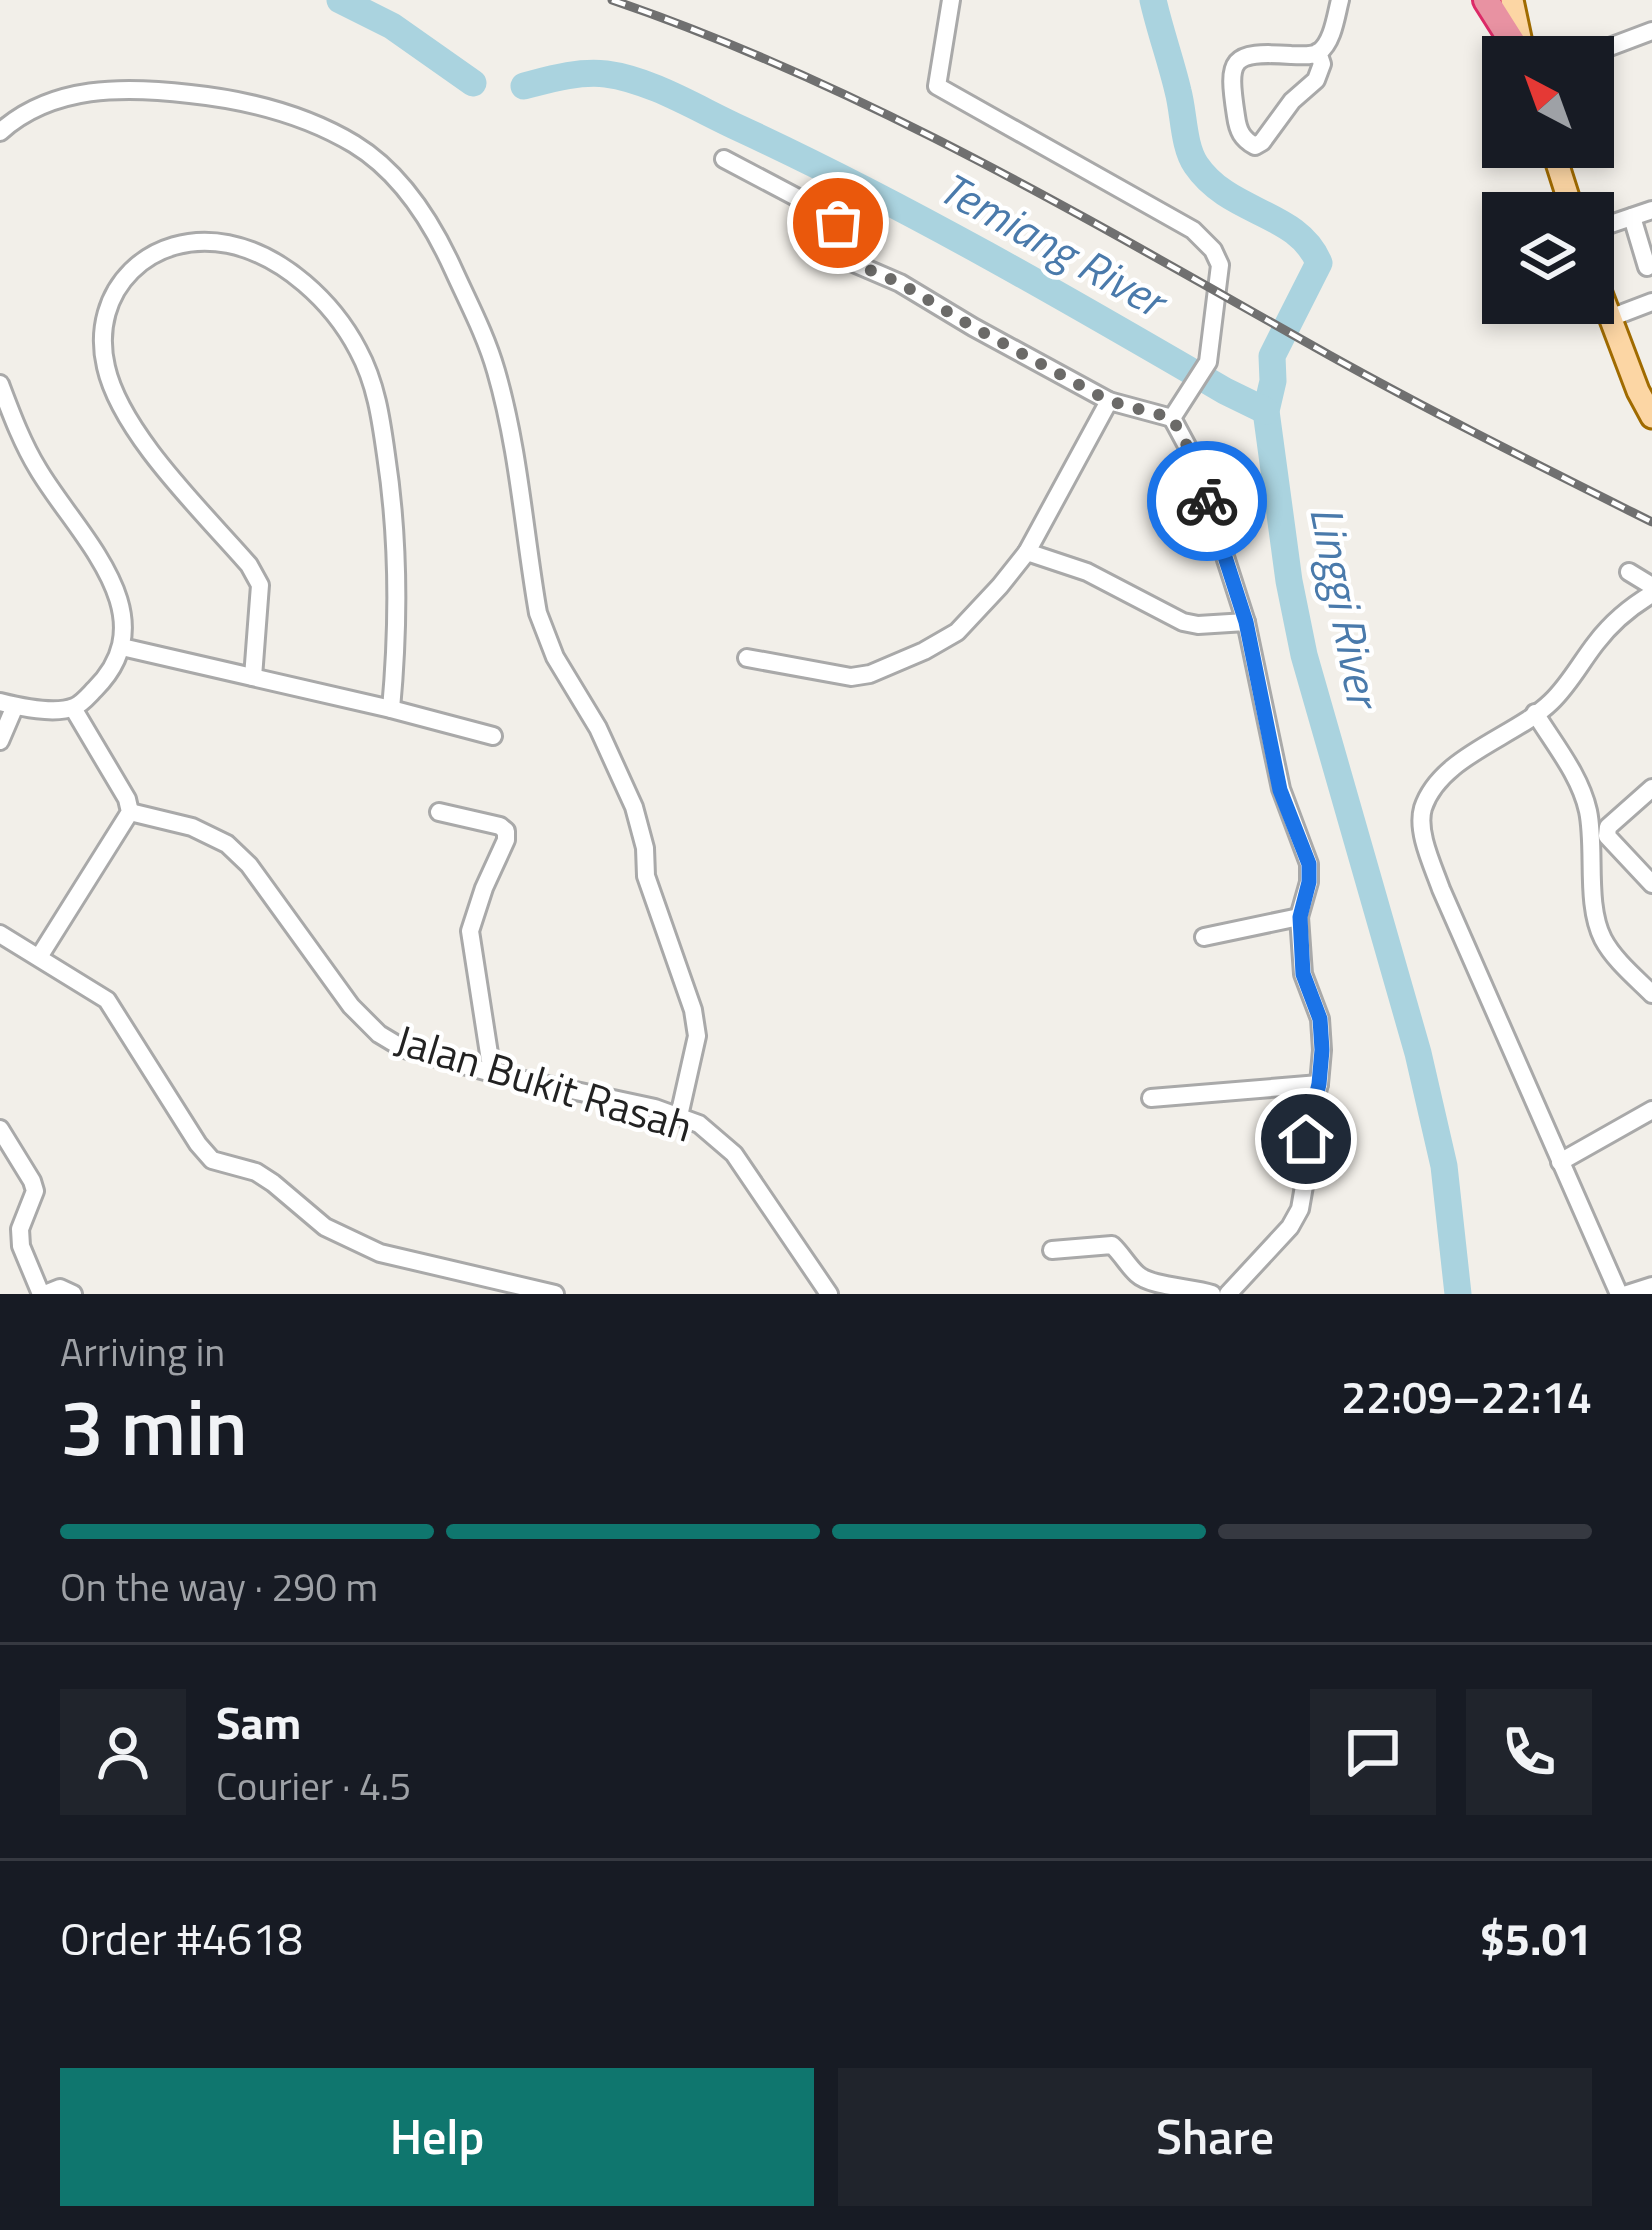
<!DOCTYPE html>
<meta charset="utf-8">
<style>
body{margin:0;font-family:"Titillium Web",sans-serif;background:#20242c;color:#f1f3f6;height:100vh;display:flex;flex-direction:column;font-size:45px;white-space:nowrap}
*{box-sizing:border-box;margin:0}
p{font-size:39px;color:#9ea1a6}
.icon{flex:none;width:66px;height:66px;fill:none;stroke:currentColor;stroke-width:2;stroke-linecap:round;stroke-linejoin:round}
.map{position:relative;height:1294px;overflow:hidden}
.details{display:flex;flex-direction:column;background:#171b24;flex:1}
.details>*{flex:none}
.needle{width:78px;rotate:319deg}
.controls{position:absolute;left:1482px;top:36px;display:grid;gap:24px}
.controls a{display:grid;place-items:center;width:132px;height:132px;border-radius:0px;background:#171b24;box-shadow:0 6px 18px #0003;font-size:60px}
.pin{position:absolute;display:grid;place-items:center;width:102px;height:102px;color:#fff;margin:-51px;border:6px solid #fff;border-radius:50%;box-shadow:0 3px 12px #0007}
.courier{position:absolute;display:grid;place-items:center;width:120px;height:120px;margin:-60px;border:9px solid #1a73e8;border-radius:50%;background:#fff;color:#222;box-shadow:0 3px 15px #0007}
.head em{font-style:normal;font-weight:600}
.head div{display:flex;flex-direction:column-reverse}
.head{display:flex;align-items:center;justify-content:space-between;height:204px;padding:0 60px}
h1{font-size:78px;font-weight:600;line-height:90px}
.bar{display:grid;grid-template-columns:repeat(4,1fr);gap:18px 12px;align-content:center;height:144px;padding:0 60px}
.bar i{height:15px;border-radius:9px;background:#363941}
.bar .on{background:#0f766e}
.bar p{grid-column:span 4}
.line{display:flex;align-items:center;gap:30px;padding:0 60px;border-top:3px solid #363941}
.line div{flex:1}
.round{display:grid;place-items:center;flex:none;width:126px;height:126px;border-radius:0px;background:#20242c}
.cta{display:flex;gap:24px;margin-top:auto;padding:24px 60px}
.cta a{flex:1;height:138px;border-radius:0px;background:#0f766e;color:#fff;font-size:48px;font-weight:600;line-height:138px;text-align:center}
.cta a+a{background:#20242c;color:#f1f3f6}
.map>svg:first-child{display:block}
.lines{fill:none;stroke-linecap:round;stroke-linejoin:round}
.river{stroke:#aad3df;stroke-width:27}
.minor-casing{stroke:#a9a9a9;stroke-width:22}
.major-casing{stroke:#a06b00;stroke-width:27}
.highway-casing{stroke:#dc2a67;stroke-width:30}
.minor{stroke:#fff;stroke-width:16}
.major{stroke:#fcd6a4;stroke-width:21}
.highway{stroke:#e892a2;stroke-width:24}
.rail-casing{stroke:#707070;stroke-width:9}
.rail{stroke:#fff;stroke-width:4.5;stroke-dasharray:14;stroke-linecap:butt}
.done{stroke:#6b6a68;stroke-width:12;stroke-dasharray:0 21.6}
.route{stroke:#1a73e8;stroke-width:15}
.labels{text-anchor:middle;stroke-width:9;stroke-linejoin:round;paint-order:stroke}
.street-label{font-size:42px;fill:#222;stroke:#fff}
.water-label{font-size:45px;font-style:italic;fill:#4a7aab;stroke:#fff}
</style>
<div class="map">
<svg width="1652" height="1294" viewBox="0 0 1652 1294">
<rect width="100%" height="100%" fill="#f2efe9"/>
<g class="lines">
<g class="river">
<path d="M340,0L392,26L473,83"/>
<path d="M1153,0C1160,31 1171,61 1178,91C1184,113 1183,146 1196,165C1230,215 1298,211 1319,263L1272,356L1273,381L1266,411L1289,581L1304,655L1418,1053L1444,1166L1458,1294"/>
<path d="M524,86C551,79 578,71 606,74C652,80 699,110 741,129C907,206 1067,299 1225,391L1266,411"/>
</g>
<defs>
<g id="minor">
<path d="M951,0L937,86L1193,230L1213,250L1220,265L1208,362L1172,418"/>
<path d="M1318,52L1322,64L1316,80L1292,101L1262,142L1255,146C1242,139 1238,131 1236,116C1227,58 1230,51 1291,55C1300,55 1311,57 1319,52C1333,42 1336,15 1340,0"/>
<path d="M1583,57L1652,31"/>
<path d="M0,132C52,85 125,86 190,94C247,100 304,114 354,144C400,172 432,222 454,271C469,304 486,336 496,371C519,450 524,533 538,613L555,657L598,728L634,807L645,848L646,876L693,1010L697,1036L679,1116"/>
<path d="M724,159L832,216L840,230L838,244L851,262L900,283L973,327L1109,401L1172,418"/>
<path d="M1632,217L1647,267"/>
<path d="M1593,230L1652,210"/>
<path d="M1610,318L1652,302"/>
<path d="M0,384C11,413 22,443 38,469C77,535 169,615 95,689C89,695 82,704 74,707C54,715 20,707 0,702"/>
<path d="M1172,418L1193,457L1246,622L1281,789L1309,864V882L1299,917L1303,974L1320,1019L1322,1050L1319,1084L1305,1139L1303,1163L1304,1186L1300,1209L1290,1227L1228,1294"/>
<path d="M1027,552L1109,401"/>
<path d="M1629,572L1652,586"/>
<path d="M122,647L391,709L493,736"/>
<path d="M747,658L851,677L870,674L924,651L957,632L1000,586L1027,552L1087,572L1183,622L1198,625L1246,622"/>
<path d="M253,677L260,585L249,565C204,513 121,434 106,367C88,290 151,229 228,244C283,255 333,302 358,350C376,383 381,419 386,455C399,540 399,623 391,709"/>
<path d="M1535,713C1554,744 1580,775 1588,811C1596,849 1585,904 1603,939C1614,960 1636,978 1652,994"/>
<path d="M0,741L15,706"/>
<path d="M1652,788L1608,827L1607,836L1652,884"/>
<path d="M130,812L192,827L227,844L249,865L351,1006L379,1034L404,1049L492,1073L655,1108L699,1124L734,1154L829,1294"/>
<path d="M439,812L500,826L506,831V840L484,888L470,931L492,1073"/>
<path d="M0,934L107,1000L198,1144L212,1160L256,1172L273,1183L325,1227L380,1253L555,1294"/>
<path d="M1204,937L1299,917"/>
<path d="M39,957L130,812L127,799L73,708"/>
<path d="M1151,1098L1319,1084"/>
<path d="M0,1129L32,1181L35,1191L20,1229L21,1246L41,1294"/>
<path d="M1560,1162L1652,1110"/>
<path d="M1052,1250L1112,1245C1121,1253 1128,1266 1137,1274C1151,1287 1192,1287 1212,1294"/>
<path d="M45,1294L60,1288L73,1294"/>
<path d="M1619,1294L1441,889C1433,866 1416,832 1423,808C1440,756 1515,737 1551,702C1569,685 1581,662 1596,643C1612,622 1630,607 1652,594"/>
<path d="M1627,1294L1652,1286"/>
</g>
<g id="major">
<path d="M1512,0L1523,52"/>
<path d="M1552,147L1573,213"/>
<path d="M1593,272L1638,391L1652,417"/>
</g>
<path id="highway" d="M1486,0L1522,57"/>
</defs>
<use href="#minor" class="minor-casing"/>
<use href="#major" class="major-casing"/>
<use href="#highway" class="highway-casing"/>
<use href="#minor" class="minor"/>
<use href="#major" class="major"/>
<use href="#highway" class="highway"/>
<defs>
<path id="rail" d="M612,0C866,86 1097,225 1329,355C1435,414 1544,468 1652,522"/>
</defs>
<use href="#rail" class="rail-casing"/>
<use href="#rail" class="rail"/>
</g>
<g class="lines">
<path class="done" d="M838,223V244L851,262L900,283L973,327L1109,401L1172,418L1193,457L1207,501"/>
<path class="route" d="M1207,501L1246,622L1280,790L1309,864V882L1300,917L1303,974L1320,1019L1322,1050L1319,1084L1306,1139"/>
</g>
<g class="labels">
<g class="street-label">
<text transform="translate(544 1083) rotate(17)" y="15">Jalan Bukit Rasah</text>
</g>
<g class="water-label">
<text transform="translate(1052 244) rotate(29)" y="16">Temiang River</text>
<text transform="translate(1345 606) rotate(79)" y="16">Linggi River</text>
</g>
</g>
</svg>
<div class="controls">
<a><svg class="needle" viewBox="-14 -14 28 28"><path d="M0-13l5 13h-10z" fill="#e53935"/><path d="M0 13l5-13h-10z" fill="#9ea1a6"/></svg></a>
<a><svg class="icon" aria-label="layers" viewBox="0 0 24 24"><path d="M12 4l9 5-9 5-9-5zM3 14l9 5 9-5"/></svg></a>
</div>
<div class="pin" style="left:838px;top:223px;background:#ea580c"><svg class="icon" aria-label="bag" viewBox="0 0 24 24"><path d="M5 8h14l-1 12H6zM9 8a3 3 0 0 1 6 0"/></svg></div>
<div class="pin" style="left:1306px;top:1139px;background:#1f2937"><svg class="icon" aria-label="home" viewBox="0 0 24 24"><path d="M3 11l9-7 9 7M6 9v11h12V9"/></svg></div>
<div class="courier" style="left:1207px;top:501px"><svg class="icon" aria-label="bike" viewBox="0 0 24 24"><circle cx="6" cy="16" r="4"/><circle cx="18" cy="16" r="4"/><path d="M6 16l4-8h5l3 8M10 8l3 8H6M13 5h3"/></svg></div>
</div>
<section class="details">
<div class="head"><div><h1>3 min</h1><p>Arriving in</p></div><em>22:09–22:14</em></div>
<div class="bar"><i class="on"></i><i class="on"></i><i class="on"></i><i></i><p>On the way · 290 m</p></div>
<div class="line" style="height:216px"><a class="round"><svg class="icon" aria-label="person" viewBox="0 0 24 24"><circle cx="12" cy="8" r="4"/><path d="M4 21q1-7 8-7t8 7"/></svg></a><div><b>Sam</b><p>Courier · 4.5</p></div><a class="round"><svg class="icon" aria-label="chat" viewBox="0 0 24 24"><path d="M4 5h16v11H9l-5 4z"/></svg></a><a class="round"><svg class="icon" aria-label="phone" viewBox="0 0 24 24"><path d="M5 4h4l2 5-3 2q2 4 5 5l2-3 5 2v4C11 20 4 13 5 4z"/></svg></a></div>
<div class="line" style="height:156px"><div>Order #4618</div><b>$5.01</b></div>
<div class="cta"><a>Help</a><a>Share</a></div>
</section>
